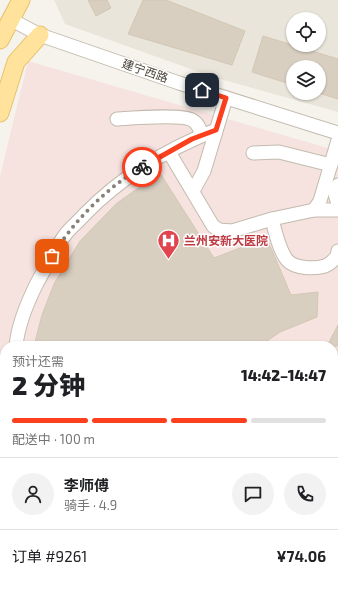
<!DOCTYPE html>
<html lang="zh">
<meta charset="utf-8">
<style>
body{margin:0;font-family:"Exo 2","Noto Sans SC",sans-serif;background:#f2f2f2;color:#202124;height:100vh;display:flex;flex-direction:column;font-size:15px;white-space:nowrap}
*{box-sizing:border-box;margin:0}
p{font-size:13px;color:#757577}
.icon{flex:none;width:22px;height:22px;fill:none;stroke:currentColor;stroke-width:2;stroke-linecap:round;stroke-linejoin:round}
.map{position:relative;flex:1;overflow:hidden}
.side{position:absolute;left:0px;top:341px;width:338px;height:248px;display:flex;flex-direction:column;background:#fff;border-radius:16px 16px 0 0;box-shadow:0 1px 3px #0004}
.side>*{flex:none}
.tools{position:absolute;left:286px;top:12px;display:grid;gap:8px}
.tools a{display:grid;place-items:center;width:40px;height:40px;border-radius:50%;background:#fff;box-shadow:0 1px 3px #0004;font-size:20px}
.pin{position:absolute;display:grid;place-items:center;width:34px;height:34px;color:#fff;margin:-17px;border-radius:8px;box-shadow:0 2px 6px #0006}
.courier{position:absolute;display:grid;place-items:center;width:40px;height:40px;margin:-20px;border:3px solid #fc3f1d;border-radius:50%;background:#fff;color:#222;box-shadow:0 1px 5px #0007}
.overview em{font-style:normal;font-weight:800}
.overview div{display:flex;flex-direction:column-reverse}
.overview{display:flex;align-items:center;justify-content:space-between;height:68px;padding:0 12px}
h1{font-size:26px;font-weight:800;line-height:30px}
.bar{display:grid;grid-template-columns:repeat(4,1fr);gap:6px 4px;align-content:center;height:48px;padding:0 12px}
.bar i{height:5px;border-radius:3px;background:#e0e0e0}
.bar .selected{background:#fc3f1d}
.bar p{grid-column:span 4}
.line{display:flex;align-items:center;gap:10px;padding:0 12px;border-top:1px solid #e0e0e0}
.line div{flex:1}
.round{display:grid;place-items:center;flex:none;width:42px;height:42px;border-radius:21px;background:#f2f2f2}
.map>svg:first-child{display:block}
.residential{fill:#eae5da;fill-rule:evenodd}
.medical{fill:#f6e3e0;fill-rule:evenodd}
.building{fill:#d8cfc1;stroke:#d3c7b4}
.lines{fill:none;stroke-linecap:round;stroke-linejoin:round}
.minor-tunnel{stroke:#d4d0c8;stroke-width:13;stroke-dasharray:13 6;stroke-linecap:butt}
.minor-casing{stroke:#c2bbae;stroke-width:15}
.major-casing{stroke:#e6c16a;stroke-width:19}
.path{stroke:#c4b79f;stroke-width:1.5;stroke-dasharray:2 2;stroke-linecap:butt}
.minor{stroke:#fff;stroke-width:13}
.major{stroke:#ffe39c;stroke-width:17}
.done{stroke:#878178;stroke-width:4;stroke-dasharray:0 7.2}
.route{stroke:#fc3f1d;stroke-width:5}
.labels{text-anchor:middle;stroke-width:3;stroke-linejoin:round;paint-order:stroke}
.street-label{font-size:12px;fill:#4b4439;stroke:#fff}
.health-label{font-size:12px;font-weight:bold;fill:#be3a42;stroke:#fff;text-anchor:start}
</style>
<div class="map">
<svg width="338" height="589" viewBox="0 0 338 589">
<rect width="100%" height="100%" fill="#f6f3ec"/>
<path class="residential" d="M54,0H338V112L213,77L65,24ZM293,19H319V45H293ZM293,67H319V93H293Z"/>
<path class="medical" d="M28,61L338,151V589H0V176ZM5,346H333V584H5Z"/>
<g class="building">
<path d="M88,0H107L111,8L96,16Z"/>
<path d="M143,0H166L245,31L232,65L128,34Z"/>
<path d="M263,36L338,59V99L319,93V67H293V85L252,72Z"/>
<path d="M160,173L214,258L245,246L268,241L291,295L318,292L317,317L280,332L260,346H34L42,315L54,284L80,241L117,203Z"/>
<path d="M338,325V346H327Z"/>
</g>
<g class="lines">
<g class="minor-tunnel">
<path d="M17,584V589"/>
<path d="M46,584V589"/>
</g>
<defs>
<g id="minor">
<path d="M10,19L40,35L179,83L338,133"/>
<path d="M117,119C132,118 181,114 192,120C198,123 200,129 202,135"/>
<path d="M169,152L213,226L219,230L232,231L272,219L314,210H338"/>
<path d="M253,153L279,152L331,165"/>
<path d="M338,185L335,194L338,204"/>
<path d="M193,191L204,171L226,98"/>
<path d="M314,210L320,201L338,140"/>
<path d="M272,219C275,231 279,250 287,260C295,269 315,269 325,266C330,264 334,260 337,256L338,251"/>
<path d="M16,346C18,324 27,303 37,283C46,267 54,250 65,235C70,228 78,222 84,215C121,177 167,149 216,130"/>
<path d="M0,438H5"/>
<path d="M0,466H5"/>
<path d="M169,584L175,589"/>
</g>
<g id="major">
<path d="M0,40L21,0"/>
<path d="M0,113L16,62L40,35"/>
</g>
</defs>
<use href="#minor" class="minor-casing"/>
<use href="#major" class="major-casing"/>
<g class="path">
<path d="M333,389L338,384"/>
<path d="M333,461L338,458"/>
</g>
<use href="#minor" class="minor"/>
<use href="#major" class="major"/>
</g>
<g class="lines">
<path class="done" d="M52,256C74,221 106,188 142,167"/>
<path class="route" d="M142,167L192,139L216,130L226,98L202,90"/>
</g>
<defs>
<symbol id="hospital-pin" viewBox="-11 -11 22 30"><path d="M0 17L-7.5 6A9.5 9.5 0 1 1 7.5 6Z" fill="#e0444e" stroke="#fff"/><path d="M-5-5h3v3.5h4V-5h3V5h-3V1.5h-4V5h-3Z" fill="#fff"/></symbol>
</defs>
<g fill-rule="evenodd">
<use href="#hospital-pin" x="156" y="228" width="25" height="34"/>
</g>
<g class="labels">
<g class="street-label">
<text transform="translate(145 71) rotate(19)" y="4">建宁西路</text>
</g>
<g class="health-label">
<text x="184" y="245">兰州安新大医院</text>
</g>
</g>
</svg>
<div class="tools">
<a><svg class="icon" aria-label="locate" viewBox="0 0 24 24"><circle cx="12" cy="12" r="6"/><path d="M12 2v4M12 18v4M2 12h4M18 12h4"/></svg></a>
<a><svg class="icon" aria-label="layers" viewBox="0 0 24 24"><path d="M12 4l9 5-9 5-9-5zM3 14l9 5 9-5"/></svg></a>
</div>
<div class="pin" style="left:52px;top:256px;background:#ea580c"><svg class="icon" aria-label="bag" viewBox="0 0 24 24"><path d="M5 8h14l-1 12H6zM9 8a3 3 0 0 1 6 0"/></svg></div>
<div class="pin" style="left:202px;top:90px;background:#1f2937"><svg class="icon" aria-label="home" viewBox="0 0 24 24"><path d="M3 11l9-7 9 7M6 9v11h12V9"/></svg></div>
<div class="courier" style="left:142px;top:167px"><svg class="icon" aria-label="bike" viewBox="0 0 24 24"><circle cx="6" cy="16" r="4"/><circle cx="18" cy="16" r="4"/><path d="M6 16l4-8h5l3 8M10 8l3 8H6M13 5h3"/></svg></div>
<section class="side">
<div class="overview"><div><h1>2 分钟</h1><p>预计还需</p></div><em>14:42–14:47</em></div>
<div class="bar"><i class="selected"></i><i class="selected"></i><i class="selected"></i><i></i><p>配送中 · 100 m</p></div>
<div class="line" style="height:72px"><a class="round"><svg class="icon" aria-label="person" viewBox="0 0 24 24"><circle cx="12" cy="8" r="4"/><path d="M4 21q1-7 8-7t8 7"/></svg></a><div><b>李师傅</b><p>骑手 · 4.9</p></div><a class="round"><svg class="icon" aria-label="chat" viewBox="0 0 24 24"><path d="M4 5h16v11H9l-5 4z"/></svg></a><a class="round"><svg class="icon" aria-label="phone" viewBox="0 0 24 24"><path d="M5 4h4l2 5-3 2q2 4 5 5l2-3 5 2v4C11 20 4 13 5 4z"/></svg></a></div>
<div class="line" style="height:52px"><div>订单 #9261</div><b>¥74.06</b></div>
</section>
</div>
